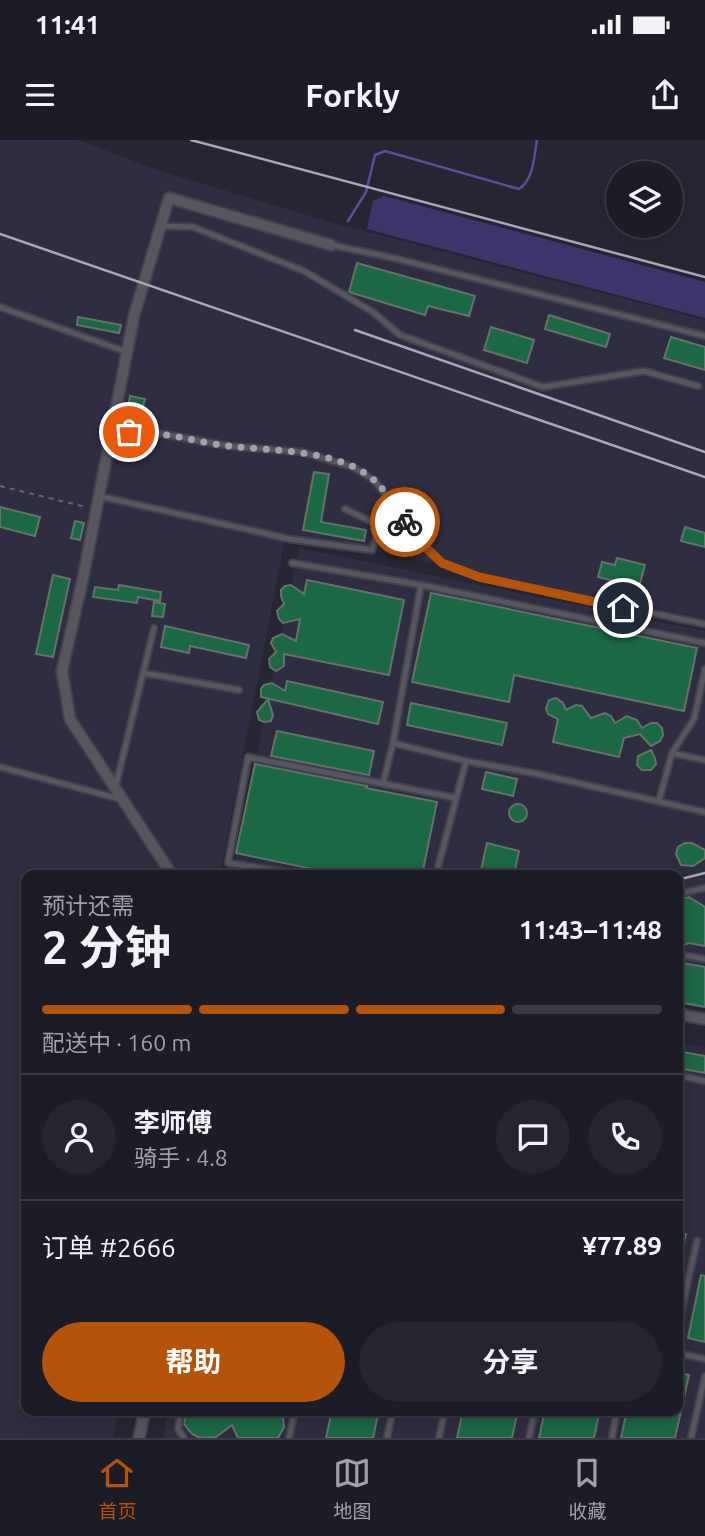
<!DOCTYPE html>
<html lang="zh">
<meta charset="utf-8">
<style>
body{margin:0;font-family:Ubuntu,"Noto Sans SC",sans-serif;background:#25252f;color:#f1f3f6;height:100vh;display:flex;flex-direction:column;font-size:26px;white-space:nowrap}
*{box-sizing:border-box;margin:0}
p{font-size:23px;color:#a0a1a7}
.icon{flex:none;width:38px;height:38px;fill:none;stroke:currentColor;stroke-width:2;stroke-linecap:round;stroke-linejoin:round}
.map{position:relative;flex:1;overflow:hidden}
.drawer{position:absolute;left:21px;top:730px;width:662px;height:546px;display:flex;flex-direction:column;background:#1c1c27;border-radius:14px;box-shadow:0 4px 18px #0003,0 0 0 2px #3a3a44}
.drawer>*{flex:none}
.controls{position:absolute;left:606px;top:21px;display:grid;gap:14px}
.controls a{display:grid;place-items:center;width:77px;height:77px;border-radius:50%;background:#1c1c27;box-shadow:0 4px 18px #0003,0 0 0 2px #3a3a44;font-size:35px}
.pin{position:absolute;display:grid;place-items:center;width:60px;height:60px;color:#fff;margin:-30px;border:4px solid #fff;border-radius:50%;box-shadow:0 2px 7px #0007}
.courier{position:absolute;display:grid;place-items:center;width:70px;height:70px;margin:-35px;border:5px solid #b45309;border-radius:50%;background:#fff;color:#222;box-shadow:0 2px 9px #0007}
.summary em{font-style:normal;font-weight:700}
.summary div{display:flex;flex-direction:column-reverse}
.summary{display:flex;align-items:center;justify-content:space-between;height:119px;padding:0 21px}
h1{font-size:46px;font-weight:700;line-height:52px}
.bar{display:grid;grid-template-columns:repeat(4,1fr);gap:10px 7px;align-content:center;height:84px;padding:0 21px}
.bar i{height:9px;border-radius:5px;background:#3a3a44}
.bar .selected{background:#b45309}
.bar p{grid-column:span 4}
.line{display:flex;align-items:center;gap:18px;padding:0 21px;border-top:2px solid #3a3a44}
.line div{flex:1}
.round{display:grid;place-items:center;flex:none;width:74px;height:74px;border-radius:37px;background:#25252f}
.primary-button{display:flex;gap:14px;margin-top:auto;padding:14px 21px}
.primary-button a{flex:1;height:80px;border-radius:42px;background:#b45309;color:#fff;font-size:28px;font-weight:700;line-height:80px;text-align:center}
.primary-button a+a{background:#25252f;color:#f1f3f6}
.status{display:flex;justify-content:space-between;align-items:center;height:49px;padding:0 35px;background:#1c1c27;direction:ltr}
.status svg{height:19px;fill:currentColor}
header{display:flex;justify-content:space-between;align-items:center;height:91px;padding:0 21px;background:#1c1c27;font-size:32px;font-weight:700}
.tabs{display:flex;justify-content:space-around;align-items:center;height:98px;border-top:2px solid #3a3a44;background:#1c1c27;font-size:19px;color:#a0a1a7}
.tabs a{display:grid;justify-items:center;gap:4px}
.tabs .selected{color:#b45309}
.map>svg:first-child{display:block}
.built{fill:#2f2d41}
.green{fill:#3f356d}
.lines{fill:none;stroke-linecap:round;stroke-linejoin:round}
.stream{stroke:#5b4e98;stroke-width:2.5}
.building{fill:#1c6744;stroke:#627469;stroke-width:2}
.service-casing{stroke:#41404e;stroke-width:9}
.minor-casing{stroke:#41404e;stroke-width:14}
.path{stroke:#666572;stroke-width:2;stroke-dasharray:5 5;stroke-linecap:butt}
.service{stroke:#57565e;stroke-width:5}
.minor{stroke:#57565e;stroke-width:10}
.rail{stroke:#a9a8b3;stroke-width:2.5}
.done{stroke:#a2a1ad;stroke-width:7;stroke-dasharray:0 12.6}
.route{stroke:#b45309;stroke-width:9}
</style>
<div class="status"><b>11:41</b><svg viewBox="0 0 49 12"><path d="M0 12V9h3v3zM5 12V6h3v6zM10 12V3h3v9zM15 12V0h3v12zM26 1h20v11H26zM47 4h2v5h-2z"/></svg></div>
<header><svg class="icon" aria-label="menu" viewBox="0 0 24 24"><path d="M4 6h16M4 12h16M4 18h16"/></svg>Forkly<svg class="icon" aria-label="share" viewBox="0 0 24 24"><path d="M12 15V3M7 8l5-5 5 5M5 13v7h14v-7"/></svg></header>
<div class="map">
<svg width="705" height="1298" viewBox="0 0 705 1298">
<rect width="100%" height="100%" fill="#262534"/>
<g class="built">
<path d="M0,0H78L157,30L333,83L705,180V479L286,393L220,735H26V1270L118,1271L113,1298H0Z"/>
<path d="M299,408L705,491V855L677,849V735H232Z"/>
<path d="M677,902L705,908V1298H163L168,1271L677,1270Z"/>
</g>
<path class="green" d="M384,56L705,142V178L367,89L373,61Z"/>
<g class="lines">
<path class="stream" d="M348,81L366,52L375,15L385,11L519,49C534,39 534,16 537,0"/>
</g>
<g class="building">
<path d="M357,123L475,156L469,176L428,166L425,175L352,153L349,152Z"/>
<path d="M549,175L610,194L606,207L545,189Z"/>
<path d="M78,177L121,185L119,193L77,185Z"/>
<path d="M491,187L534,200L527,223L484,210Z"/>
<path d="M671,197L705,207V230L664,218Z"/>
<path d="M130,256L145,259L142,270L128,267Z"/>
<path d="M314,332L329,334L321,382L366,390L364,401L303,390Z"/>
<path d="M0,367L40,377L35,396L0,387Z"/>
<path d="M75,381L84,383L80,400L71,398Z"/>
<path d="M685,387L705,393V407L681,401Z"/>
<path d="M617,418L645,425L639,447L598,437L602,422L615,425Z"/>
<path d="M53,435L70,439L53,517L36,514Z"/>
<path d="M307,440L404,460L389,535L284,514V526L276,531L270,527L269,519L276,512L271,503L273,498L282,494L296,501L300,479L283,483L279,479L277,471L284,464L281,456V450L285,446L291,445L304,454Z"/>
<path d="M119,445L161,452L160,461L138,457L137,463L93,457L95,447L118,450Z"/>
<path d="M431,453L697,508L684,571L514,535L509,562L412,542Z"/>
<path d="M154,462L165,464L163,477L152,476Z"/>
<path d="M165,486L249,505L246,518L190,506L189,513L161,507Z"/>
<path d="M287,541L383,562L378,584L261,557V549L264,545L272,543L285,551Z"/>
<path d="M556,558L563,563L566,570L576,565L582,566L591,578L605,573L611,576L615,583L627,576L637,580L642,588L651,583H657L662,588L663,595L660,601L651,606L640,594L624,598L619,617L553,602L558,579L548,574L546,569L549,560Z"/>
<path d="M268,559L273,575L271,581L264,582L259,580L257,572Z"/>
<path d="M411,563L507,583L502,605L407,585Z"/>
<path d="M277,591L374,611L369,635L271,616Z"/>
<path d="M651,610L655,618L656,624L651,630H642L637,625L638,616Z"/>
<path d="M255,624L367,646L366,648L437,662L422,735H341L236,713Z"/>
<path d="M486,632L517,639L513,656L482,649Z"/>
<circle cx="518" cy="673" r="9"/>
<path d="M487,703L519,711L514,735H480Z"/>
<path d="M685,703H692L705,710V718L693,726L681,725L676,714L678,707Z"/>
<path d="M689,757L705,767V806L689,803L677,807V760Z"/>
<path d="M677,822L705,827V867L677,862Z"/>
<path d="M677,911L705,916V933L677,928Z"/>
<path d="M677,1093L686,1094L681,1117L677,1116Z"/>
<path d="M701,1135L705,1136V1202L688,1198Z"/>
<path d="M677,1233L689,1235L675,1298H621L627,1270H677Z"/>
<path d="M186,1270H282L284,1287L278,1298H238L232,1285L216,1297L200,1298L192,1294L184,1284Z"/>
<path d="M332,1270H379L373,1298H326Z"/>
<path d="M463,1270H518L512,1298H457Z"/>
<path d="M545,1270H600L594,1298H539Z"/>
</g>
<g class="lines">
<defs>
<g id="service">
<path d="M161,86L193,87L304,131L373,172L400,195L543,247L644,231L698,246"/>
<path d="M331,105L389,117L705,196"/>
<path d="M0,167L127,212"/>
<path d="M112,292L146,291L229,306L302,312L353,327L375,341L418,400L442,423L479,437L705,484"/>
<path d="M99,356L290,399L372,410L380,386L345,369"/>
<path d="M292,423L421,445L705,503"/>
<path d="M421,445L393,603L466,621"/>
<path d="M144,533L239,550"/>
<path d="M672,613L705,620"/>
<path d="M0,627L120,659"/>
<path d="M383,644L393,603"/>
<path d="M116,645L154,488"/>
<path d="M659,661L672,613L694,579L705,529"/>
<path d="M305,735L228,723L248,617L456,658"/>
<path d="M436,735L466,621L538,634L705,672"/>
<path d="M677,754L705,748"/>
<path d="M677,814L705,819"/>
<path d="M677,935L705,941"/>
<path d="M677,1191L697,1101"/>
<path d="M677,1213L705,1219"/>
<path d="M181,1270L178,1289L184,1298"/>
<path d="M289,1298L295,1270"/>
<path d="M387,1298L393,1270"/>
<path d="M439,1298L445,1270"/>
<path d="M529,1298L535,1270"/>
<path d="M612,1298L617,1270"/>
<path d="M691,1298L705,1236"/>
</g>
<g id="minor">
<path d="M172,735L70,579L62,531L83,438L134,176L169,58L331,105"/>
<path d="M677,874L705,879"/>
<path d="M139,1298L145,1270"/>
</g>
</defs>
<use href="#service" class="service-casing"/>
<use href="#minor" class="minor-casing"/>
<path class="path" d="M0,346L86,367"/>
<use href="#service" class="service"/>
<use href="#minor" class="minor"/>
<g class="rail">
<path d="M191,0L705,137"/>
<path d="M0,94L705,337"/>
<path d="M355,190L705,312"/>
<path d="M677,740L705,733"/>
</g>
</g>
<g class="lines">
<path class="done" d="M129,292C163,291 196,302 229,306C272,311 344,309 377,343C388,354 396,369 405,382"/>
<path class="route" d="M405,382L418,400L442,423L479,437L623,468"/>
</g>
</svg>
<div class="controls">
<a><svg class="icon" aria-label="layers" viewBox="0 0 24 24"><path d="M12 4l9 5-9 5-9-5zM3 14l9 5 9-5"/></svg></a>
</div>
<div class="pin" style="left:129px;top:292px;background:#ea580c"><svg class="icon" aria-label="bag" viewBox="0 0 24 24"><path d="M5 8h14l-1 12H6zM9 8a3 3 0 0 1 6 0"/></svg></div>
<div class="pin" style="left:623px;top:468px;background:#1f2937"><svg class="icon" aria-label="home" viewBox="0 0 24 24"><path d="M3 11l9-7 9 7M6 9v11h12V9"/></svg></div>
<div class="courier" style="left:405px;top:382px"><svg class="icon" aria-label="bike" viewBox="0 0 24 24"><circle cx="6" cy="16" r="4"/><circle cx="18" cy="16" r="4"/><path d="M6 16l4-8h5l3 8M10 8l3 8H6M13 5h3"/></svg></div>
<section class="drawer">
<div class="summary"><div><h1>2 分钟</h1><p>预计还需</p></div><em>11:43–11:48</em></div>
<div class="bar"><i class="selected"></i><i class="selected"></i><i class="selected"></i><i></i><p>配送中 · 160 m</p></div>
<div class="line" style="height:126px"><a class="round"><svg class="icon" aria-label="person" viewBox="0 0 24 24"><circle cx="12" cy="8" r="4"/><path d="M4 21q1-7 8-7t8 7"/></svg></a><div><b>李师傅</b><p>骑手 · 4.8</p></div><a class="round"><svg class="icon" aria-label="chat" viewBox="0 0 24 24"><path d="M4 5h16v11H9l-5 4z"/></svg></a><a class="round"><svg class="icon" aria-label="phone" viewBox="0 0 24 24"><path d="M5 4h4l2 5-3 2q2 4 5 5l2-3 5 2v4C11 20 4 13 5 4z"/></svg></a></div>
<div class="line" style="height:91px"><div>订单 #2666</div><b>¥77.89</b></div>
<div class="primary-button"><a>帮助</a><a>分享</a></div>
</section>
</div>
<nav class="tabs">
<a class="selected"><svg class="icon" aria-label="home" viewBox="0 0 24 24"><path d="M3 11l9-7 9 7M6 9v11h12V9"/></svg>首页</a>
<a><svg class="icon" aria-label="map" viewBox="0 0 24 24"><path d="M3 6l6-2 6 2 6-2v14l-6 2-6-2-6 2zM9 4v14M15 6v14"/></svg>地图</a>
<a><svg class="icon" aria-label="saved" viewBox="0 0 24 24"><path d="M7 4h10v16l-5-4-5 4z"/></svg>收藏</a>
</nav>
